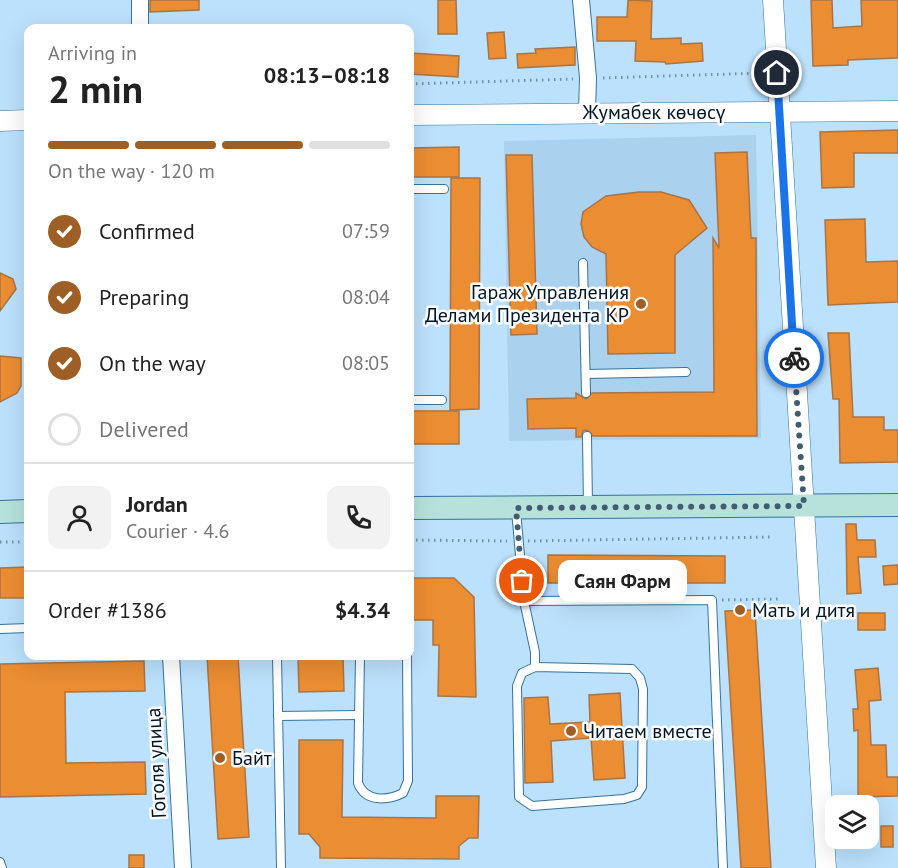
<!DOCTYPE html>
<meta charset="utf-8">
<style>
body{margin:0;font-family:"PT Sans",sans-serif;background:#f2f2f2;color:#222;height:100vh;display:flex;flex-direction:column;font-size:22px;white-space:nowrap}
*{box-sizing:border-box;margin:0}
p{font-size:20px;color:#767676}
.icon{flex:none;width:33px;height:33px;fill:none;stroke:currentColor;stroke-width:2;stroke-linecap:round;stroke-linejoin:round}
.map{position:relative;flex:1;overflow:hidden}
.panel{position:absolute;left:24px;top:24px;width:390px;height:636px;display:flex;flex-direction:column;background:#fff;border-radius:12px;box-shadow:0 6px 24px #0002}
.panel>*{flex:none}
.tools{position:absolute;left:825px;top:795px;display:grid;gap:12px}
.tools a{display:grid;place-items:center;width:54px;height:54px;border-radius:12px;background:#fff;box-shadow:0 6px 24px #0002;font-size:30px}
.pin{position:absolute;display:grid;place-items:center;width:51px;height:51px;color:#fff;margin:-26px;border:3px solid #fff;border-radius:50%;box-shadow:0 2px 6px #0007}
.courier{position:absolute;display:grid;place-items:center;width:60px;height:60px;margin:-30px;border:4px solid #1a73e8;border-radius:50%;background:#fff;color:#222;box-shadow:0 2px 8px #0007}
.bubble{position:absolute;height:42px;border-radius:12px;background:#fff;box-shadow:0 6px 24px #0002;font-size:20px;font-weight:700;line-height:42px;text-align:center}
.head em{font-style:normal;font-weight:700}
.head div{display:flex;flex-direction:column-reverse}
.head{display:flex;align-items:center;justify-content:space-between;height:102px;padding:0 24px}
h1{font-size:39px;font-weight:700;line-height:45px}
.bar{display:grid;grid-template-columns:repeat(4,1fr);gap:9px 6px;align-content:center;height:72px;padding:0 24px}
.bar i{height:8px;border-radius:4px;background:#e0e0e0}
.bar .selected{background:#9d5f25}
.bar p{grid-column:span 4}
.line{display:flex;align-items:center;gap:15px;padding:0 24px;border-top:2px solid #e0e0e0}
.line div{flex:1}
.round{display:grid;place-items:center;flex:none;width:63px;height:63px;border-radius:12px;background:#f2f2f2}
ol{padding:0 24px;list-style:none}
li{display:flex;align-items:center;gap:18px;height:66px}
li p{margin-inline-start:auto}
li .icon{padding:6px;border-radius:50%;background:#9d5f25;color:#fff;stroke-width:4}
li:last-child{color:#767676}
li i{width:33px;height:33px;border:3px solid #e0e0e0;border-radius:50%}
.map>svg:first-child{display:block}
.built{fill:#aad2ef}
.building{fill:#eb8d32;stroke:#a87447;stroke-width:1.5}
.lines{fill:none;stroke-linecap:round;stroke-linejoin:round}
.service-casing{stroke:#35739b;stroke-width:10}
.minor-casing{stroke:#35739b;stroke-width:18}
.tertiary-casing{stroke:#35739b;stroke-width:21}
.secondary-casing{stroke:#35739b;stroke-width:24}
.path{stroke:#7190a6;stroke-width:3;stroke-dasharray:1.5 4.5;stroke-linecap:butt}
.service{stroke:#fff;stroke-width:8}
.minor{stroke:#fff;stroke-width:16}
.tertiary{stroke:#fff;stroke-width:20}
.secondary{stroke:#b7e2dc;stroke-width:22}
.done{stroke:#425d71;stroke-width:6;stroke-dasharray:0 10.8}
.route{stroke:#1a73e8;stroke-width:8}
.poi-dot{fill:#9d5f25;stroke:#fcfcfc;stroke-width:2}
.labels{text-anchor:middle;stroke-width:5;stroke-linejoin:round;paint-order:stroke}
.street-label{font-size:20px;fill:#001626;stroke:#fcfcfc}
.poi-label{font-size:20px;fill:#001626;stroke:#fcfcfc;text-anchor:start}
</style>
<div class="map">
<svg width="898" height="868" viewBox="0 0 898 868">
<rect width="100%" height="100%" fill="#bce1fc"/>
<path class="built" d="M756,135L761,438L509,441L504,141Z"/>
<g class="building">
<path d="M150,0H199V10L150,12Z"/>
<path d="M438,0H456L457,34H438Z"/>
<path d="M628,0L652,1L651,39L681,38V44L702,43L703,61L666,64L665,62L635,61L636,41H597V17H627Z"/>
<path d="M811,0H832L833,28L862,26L861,0H898V58L848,60V65L813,66Z"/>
<path d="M504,32L506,58L489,59L487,33Z"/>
<path d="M575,47V65L518,68L517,54L536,53L535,49Z"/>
<path d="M410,53L459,56L458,77L410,74Z"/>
<path d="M898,130V153H854V187L822,188L820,132Z"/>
<path d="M459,147V177H410V148Z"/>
<path d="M747,152L751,238H756L757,436H593L587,430L583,431L581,437H576V428L528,429L527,399L576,398V393L586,399L592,393L714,392L713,238L719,248L715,153Z"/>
<path d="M506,155H532L537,334L511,335Z"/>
<path d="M451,178H480L479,409L450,410Z"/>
<path d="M639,192H661L689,200L707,228L675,255V353L608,354L606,254L592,247L584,237L581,224L583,212L606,196Z"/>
<path d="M865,219L866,262L898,261V302L828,305L825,220Z"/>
<path d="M0,273L13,279L16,289L0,311Z"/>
<path d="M828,333H849L853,417H884V430H898V462L840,463L839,399H833Z"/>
<path d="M0,356L21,358V386L17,393L0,402Z"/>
<rect x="410" y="411" width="49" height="33"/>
<path d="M846,524H856L857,540H875L876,557H858L861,593L847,594Z"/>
<path d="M548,555L725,556V583H548Z"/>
<path d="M898,565V584L884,585L883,566Z"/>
<path d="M28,567V598H0V568Z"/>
<path d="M410,578H454L474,597L476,697L438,696L439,645H433V620H410Z"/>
<path d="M755,610L771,868H741L725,611Z"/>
<rect x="858" y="613" width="27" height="17"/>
<path d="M207,656H238L249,837L218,839Z"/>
<path d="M298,656H343L344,691L299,692Z"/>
<path d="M144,661L145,691L65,692L66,763L145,762L146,794L0,797V664Z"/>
<path d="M878,668L881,700L869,701L871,745H886L887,777H898V796L858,797V730L854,731L853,709H858L855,670Z"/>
<path d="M620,693L625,778L594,780L591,738L551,741L553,782L525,783L524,698L548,697L550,724L590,722L589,695Z"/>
<path d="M299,740H343L342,817L436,818V796H479L478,838H469L459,846V859L320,858V847L309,834H299Z"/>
<rect x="881" y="826" width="12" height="21"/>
<rect x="129" y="855" width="15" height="13"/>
</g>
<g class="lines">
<defs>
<g id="service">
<path d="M410,189H444"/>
<path d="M583,263L586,393"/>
<path d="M586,374L686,372"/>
<path d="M410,400H442"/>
<path d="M587,436L588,507"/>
<path d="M516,510L524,601L535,652V667"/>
<path d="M524,601L712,600L723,868"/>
<path d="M0,629L28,628"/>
<path d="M277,656L281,868"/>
<path d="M360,656L358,783C365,802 387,801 403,793L408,781L407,656"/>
<path d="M535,667L632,669L640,678L643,689L642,787L637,795L624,799L532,806L519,797L517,686L522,673Z"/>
<path d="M278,716L358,715"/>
<path d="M0,862L2,868"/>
</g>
<g id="minor">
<path d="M581,0L588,78L587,112"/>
<path d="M140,28V0"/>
<path d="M171,656L183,868"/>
</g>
<g id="tertiary">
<path d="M773,0L826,868"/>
<path d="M410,115L898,111"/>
<path d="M0,121L28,120"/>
</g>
<g id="secondary">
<path d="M410,508L898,505"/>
<path d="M0,512L28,511"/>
</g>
</defs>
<use href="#service" class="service-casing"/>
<use href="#minor" class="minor-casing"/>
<use href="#tertiary" class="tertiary-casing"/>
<use href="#secondary" class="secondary-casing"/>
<g class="path">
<path d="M603,78L761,73"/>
<path d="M410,84L573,79"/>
<path d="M410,540L507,541"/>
<path d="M528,541L773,537"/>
<path d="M0,542H28"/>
<path d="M722,600L778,599"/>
</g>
<use href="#service" class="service"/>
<use href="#minor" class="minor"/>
<use href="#tertiary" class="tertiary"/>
<use href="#secondary" class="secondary"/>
</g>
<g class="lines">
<path class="done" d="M522,581L516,508L804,506L794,358"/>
<path class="route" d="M777,73L794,358"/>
</g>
<g class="poi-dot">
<circle cx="641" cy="304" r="6"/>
<circle cx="740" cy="610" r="6"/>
<circle cx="571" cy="731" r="6"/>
<circle cx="220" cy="758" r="6"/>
</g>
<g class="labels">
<g class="street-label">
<text x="654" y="119">Жумабек көчөсү</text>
<text transform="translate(156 763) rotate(-93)" y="7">Гоголя улица</text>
</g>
<g class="poi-label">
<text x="629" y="299" text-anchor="end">Гараж Управления<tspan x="629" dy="23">Делами Президента КР</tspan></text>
<text x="752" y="617">Мать и дитя</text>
<text x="583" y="738">Читаем вместе</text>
<text x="232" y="765">Байт</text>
</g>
</g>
</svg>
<div class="tools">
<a><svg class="icon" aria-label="layers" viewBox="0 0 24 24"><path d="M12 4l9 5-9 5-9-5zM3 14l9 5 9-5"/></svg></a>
</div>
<div class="pin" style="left:522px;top:581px;background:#ea580c"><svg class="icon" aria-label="bag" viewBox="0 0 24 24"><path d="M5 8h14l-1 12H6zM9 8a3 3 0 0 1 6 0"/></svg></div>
<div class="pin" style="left:777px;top:73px;background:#1f2937"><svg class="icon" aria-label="home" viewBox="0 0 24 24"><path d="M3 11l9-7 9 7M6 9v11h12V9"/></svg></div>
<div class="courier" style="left:794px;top:358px"><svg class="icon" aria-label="bike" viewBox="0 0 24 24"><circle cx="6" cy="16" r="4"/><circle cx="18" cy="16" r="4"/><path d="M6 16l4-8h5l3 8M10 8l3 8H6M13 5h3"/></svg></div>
<div class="bubble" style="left:558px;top:560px;width:129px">Саян Фарм</div>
<section class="panel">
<div class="head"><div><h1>2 min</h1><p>Arriving in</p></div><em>08:13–08:18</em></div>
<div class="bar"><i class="selected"></i><i class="selected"></i><i class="selected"></i><i></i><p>On the way · 120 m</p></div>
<ol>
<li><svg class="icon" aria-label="check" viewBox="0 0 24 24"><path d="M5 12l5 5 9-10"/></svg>Confirmed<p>07:59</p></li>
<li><svg class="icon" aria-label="check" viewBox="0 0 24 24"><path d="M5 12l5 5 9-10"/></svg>Preparing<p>08:04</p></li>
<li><svg class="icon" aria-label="check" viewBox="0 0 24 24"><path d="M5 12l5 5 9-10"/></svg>On the way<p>08:05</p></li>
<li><i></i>Delivered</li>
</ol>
<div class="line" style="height:108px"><a class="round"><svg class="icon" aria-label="person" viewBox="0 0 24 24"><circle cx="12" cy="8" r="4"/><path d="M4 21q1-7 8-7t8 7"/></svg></a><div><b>Jordan</b><p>Courier · 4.6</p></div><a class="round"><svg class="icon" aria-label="phone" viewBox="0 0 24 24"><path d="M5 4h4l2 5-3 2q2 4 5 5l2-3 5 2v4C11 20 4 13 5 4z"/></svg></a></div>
<div class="line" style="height:78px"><div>Order #1386</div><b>$4.34</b></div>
</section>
</div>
